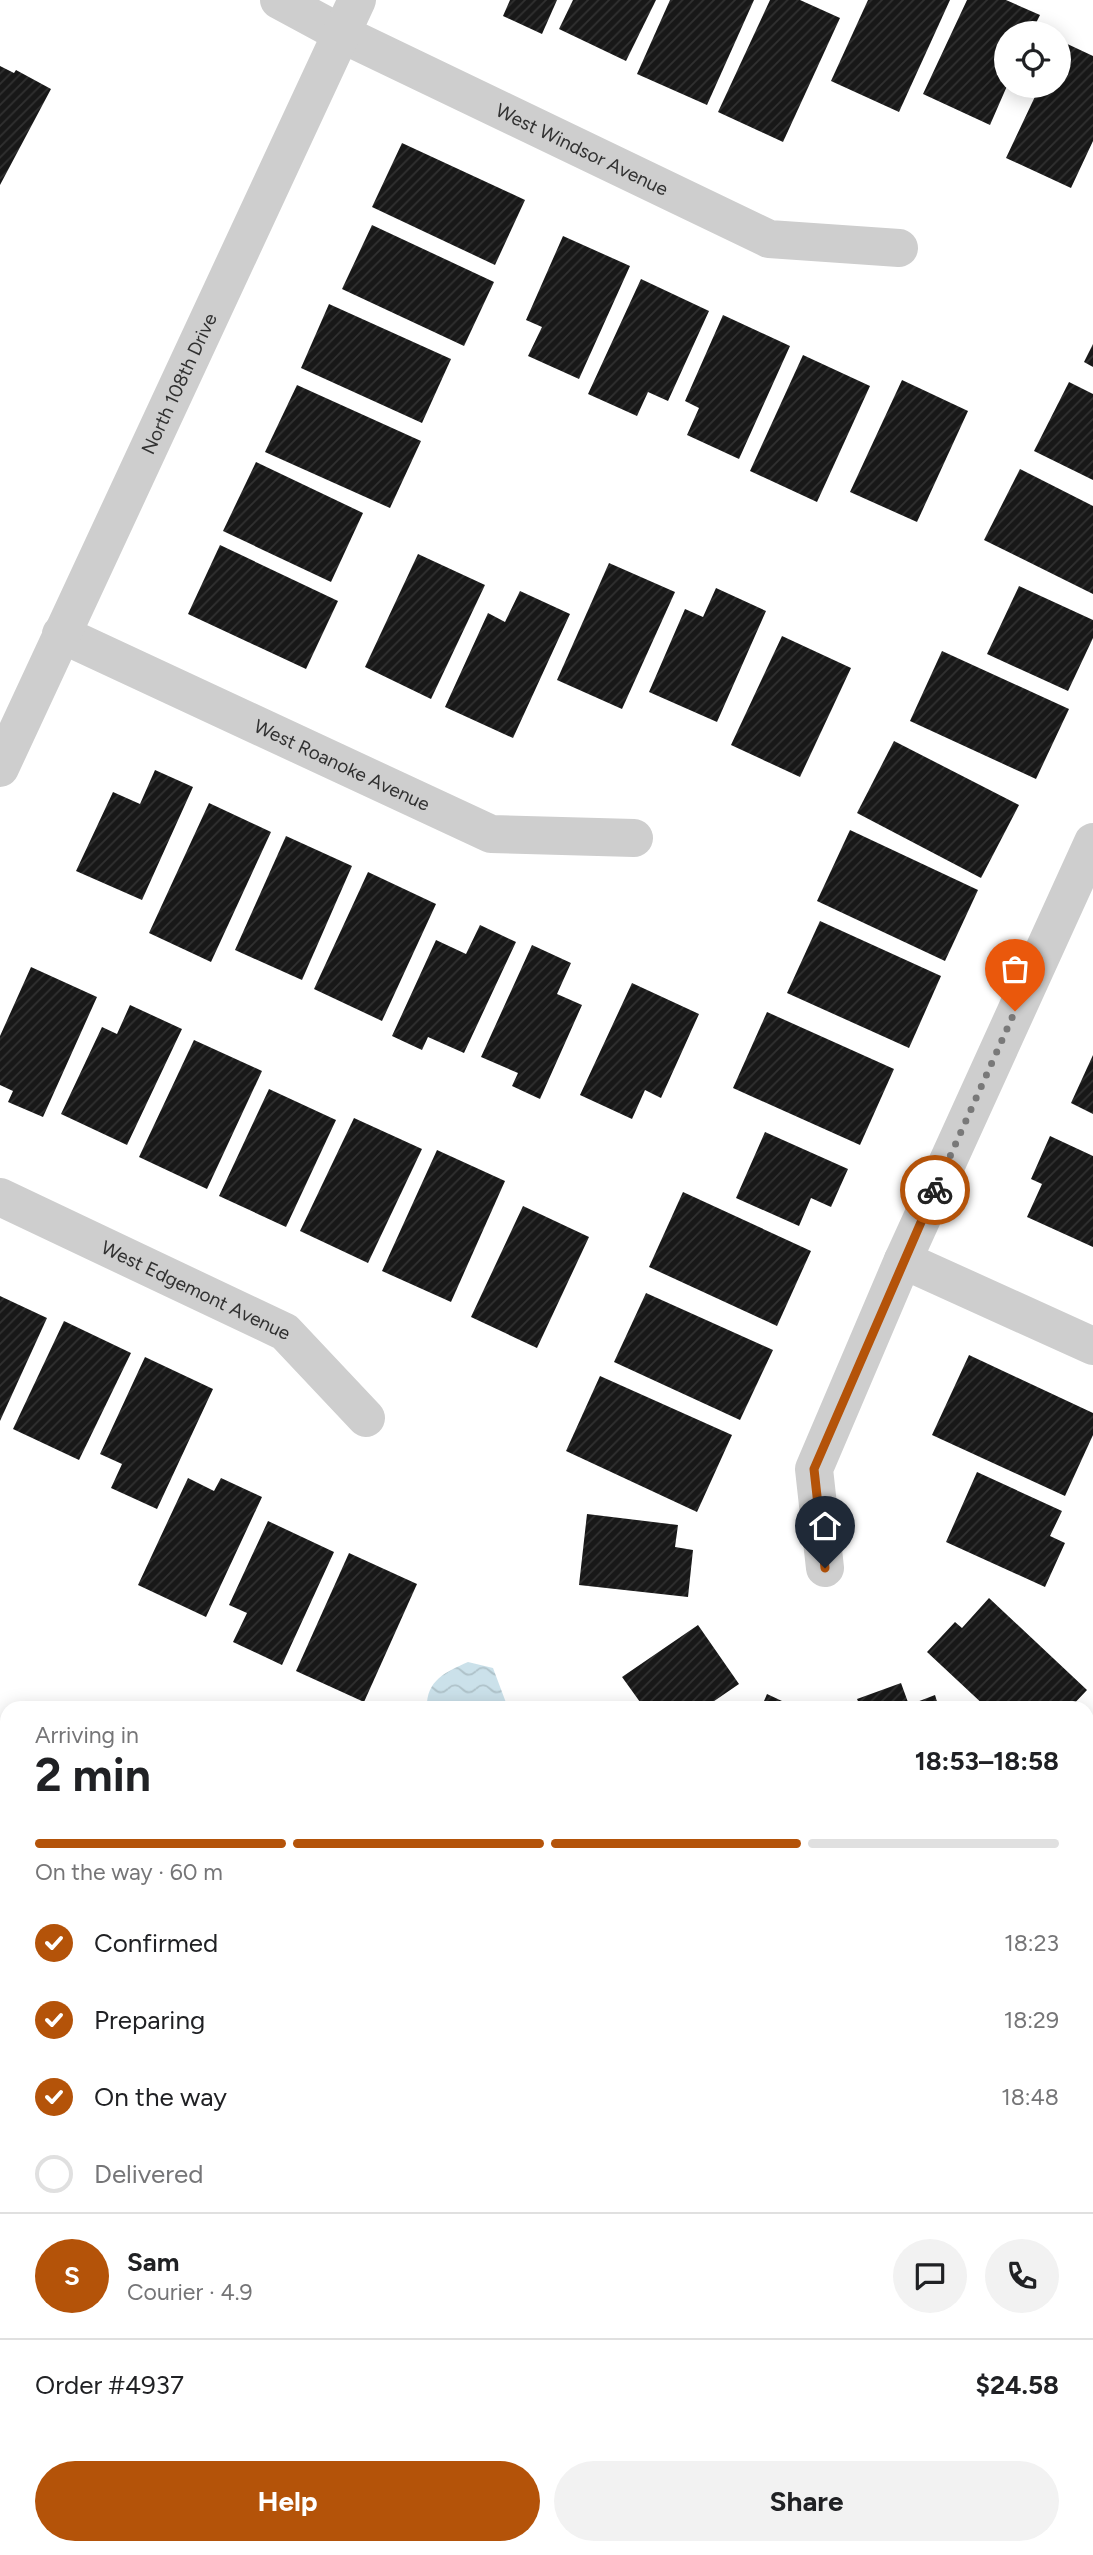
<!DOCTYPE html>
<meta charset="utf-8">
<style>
body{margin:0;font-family:Figtree,sans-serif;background:#f2f2f2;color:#202124;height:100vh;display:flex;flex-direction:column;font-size:26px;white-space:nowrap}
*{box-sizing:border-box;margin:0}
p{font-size:23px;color:#757577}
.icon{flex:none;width:38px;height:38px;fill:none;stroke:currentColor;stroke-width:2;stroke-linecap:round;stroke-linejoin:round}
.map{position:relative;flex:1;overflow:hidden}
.details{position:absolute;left:0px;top:1701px;width:1094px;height:854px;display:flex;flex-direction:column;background:#fff;border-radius:21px 21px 0 0;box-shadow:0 4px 18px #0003}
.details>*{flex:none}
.fabs{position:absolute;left:994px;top:21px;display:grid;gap:14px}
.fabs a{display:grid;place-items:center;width:77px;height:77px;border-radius:50%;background:#fff;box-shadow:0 4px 18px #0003;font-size:35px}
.pin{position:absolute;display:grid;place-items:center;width:60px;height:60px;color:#fff;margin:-72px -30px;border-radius:50% 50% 50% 0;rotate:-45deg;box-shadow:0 0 7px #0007}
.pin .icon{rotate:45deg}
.courier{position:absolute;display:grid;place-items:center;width:70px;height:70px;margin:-35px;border:5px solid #b45309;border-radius:50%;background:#fff;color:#222;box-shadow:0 2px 9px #0007}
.overview em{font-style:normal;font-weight:700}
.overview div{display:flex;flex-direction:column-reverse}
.overview{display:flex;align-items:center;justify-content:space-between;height:119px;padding:0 35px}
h1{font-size:46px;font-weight:700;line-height:52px}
.bar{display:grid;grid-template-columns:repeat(4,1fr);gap:10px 7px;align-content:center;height:84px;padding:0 35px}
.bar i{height:9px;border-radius:5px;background:#e0e0e0}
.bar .active{background:#b45309}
.bar p{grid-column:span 4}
.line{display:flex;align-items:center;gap:18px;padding:0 35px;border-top:2px solid #e0e0e0}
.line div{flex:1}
.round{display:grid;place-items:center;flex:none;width:74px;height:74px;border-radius:37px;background:#f2f2f2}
ol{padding:0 35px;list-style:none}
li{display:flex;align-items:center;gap:21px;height:77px}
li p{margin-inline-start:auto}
li .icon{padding:7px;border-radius:50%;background:#b45309;color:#fff;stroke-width:4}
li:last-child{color:#757577}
li i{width:38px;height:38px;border:4px solid #e0e0e0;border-radius:50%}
.button{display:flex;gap:14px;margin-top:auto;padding:14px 35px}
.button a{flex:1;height:80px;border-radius:42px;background:#b45309;color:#fff;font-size:28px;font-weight:700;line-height:80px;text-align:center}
.button a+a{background:#f2f2f2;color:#202124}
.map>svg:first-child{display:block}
.water{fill:url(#water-waves)}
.building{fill:url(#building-hatch)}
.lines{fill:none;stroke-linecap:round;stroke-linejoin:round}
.street{stroke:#cecece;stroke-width:38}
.secondary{stroke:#bbb;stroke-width:38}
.done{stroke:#797979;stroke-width:7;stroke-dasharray:0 12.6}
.route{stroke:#b45309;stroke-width:9}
.labels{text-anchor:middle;stroke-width:7;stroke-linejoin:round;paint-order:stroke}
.street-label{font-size:19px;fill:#313131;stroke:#fff}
</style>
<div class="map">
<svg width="1093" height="2555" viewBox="0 0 1093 2555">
<defs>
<pattern id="water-waves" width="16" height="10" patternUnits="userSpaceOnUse" patternTransform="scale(1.75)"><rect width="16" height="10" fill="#cbe1ea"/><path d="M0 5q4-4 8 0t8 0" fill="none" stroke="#afc2c9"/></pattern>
<pattern id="building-hatch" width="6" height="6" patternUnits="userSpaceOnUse" patternTransform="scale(1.75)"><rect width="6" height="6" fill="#181818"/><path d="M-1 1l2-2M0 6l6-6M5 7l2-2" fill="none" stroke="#313131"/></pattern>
</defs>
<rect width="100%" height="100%" fill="#fff"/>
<g class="water">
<path d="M468,1662L493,1668L508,1708H427C426,1680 446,1672 468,1662Z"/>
<path d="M1093,1775V2184L1087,2181V1783Z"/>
</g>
<g class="building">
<path d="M510,0H557L542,34L503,16Z"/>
<path d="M573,0H656L626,61L559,29Z"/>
<path d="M670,0H754L707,105L637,74Z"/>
<path d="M770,0H800L840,18L783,142L718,112Z"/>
<path d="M868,0H950L899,112L831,81Z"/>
<path d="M967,0H1006L1040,15L1031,33H1006L1007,86L990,125L923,94Z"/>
<path d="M1061,41L1093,56V141L1071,188L1006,158L1040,86H1059V45Z"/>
<path d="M0,66L14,73L16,70L51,89L0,185Z"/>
<path d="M402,143L525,200L495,265L372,207Z"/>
<path d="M372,225L494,282L464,346L342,289Z"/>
<path d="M563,236L630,266L579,379L528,356L542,327L526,320Z"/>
<path d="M641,279L709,311L668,401L648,392L637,416L588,394Z"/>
<path d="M329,304L451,359L422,423L301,368Z"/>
<path d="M723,315L790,346L739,459L687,435L699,408L685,401Z"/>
<path d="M1093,344V367L1084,362Z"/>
<path d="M803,355L870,386L817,502L750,471Z"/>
<path d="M902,380L968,411L917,522L850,492Z"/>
<path d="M1069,382L1093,394V480L1034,451Z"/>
<path d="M297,385L421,441L390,508L265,452Z"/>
<path d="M256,462L363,513L331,582L223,531Z"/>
<path d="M1020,469L1093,506V594L984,540Z"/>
<path d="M220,545L338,601L306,669L188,614Z"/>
<path d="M418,554L485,585L431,699L365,667Z"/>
<path d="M609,563L675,592L622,709L557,680Z"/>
<path d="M1019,586L1093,620V638L1068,691L987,654Z"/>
<path d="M716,588L766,611L717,722L649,692L685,609L703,617Z"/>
<path d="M520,591L570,614L513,738L445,707L488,613L505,622Z"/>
<path d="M782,636L851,668L800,777L731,745Z"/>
<path d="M942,651L1069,709L1036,779L910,721Z"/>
<path d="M894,741L1019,805L981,878L857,813Z"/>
<path d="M155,770L193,787L142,900L76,871L113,792L140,804Z"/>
<path d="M209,803L271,832L211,962L149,933Z"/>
<path d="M850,830L978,890L945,961L817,901Z"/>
<path d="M286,836L352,866L302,980L235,950Z"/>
<path d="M368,872L436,904L382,1021L314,989Z"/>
<path d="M820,921L941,976L909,1048L787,993Z"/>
<path d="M480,925L516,942L464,1053L428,1037L422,1050L392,1036L436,940L466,954Z"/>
<path d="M532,945L571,963L557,994L582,1005L540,1099L512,1086L518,1073L481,1057Z"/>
<path d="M31,967L97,997L43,1117L8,1102L13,1091L0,1085V1036Z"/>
<path d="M632,983L699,1014L661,1098L645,1090L632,1119L580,1095Z"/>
<path d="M130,1005L182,1029L127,1145L61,1114L102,1027L117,1034Z"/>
<path d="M767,1012L894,1069L860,1145L733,1088Z"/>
<path d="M194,1040L262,1071L207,1189L139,1157Z"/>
<path d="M1093,1055V1114L1071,1103Z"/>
<path d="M269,1089L336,1120L286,1227L219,1196Z"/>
<path d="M354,1118L422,1149L368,1263L300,1231Z"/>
<path d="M765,1132L848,1169L831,1207L811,1198L799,1226L736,1198Z"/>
<path d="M1050,1136L1093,1156V1247L1027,1217L1042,1184L1031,1179Z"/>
<path d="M437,1150L505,1181L451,1302L382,1271Z"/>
<path d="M683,1192L811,1251L777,1326L649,1267Z"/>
<path d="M523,1206L589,1237L537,1348L471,1317Z"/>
<path d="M646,1293L773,1350L740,1420L614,1362Z"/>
<path d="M0,1296L47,1318L0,1421Z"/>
<path d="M64,1321L131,1353L79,1460L13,1429Z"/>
<path d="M969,1355L1093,1413V1435L1065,1496L932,1435Z"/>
<path d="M145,1357L213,1389L157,1509L111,1488L122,1464L100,1454Z"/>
<path d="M600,1376L732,1435L697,1512L566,1451Z"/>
<path d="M977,1472L1062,1511L1050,1536L1065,1543L1045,1587L946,1542Z"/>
<path d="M188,1478L214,1491L221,1478L262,1497L206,1617L138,1585Z"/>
<path d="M587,1514L678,1525L675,1547L693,1550L688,1597L579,1585Z"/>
<path d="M268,1521L334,1552L282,1665L233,1642L247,1613L229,1605Z"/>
<path d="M349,1553L417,1584L364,1702L296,1671Z"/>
<path d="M989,1598L1087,1690L1070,1708H987L927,1652L955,1622L962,1628Z"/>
<path d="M698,1625L739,1684L704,1708H632L640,1702L622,1677Z"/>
<path d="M901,1683L909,1705L935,1695L939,1708H861L857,1699Z"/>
<path d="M767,1694L797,1708H761Z"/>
<path d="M7,2049V2161L0,2158V2058L2,2060Z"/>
<path d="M7,2425V2468L0,2464V2435Z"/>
<path d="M0,2495L7,2503V2548H46L49,2552L46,2555H0Z"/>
<path d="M192,2548H307L304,2555H208Z"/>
<path d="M324,2548H432L447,2555H320Z"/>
<path d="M858,2548H914L911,2555H863L857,2552Z"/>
<path d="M930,2548H1068L1065,2555H927Z"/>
</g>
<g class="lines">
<g class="street">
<path id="s1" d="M279,0L342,34L769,239L899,248"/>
<path id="s2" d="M61,634L491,834L634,838"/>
<path id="s3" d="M0,768L357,0"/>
<path id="s4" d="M0,1197L285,1332L366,1418"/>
<path d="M903,1260L1093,1346"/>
<path d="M825,1568L814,1469L903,1260L1093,842"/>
<path d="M0,2261L7,2264"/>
<path d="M640,2548L655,2555"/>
</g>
<g class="secondary">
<path d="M0,1834L7,1837"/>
<path d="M1087,2329L1093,2332"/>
</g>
</g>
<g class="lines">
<path class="done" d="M935,1190L1015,1011"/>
<path class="route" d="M825,1568L814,1469L935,1190"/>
</g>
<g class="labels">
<g class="street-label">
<text dy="7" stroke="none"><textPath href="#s1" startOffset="338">West Windsor Avenue</textPath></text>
<text dy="7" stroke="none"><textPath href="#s3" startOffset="424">North 108th Drive</textPath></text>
<text dy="7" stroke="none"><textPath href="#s2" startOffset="310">West Roanoke Avenue</textPath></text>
<text dy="7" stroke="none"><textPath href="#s4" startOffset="217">West Edgemont Avenue</textPath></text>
</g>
</g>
</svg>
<div class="fabs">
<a><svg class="icon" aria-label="locate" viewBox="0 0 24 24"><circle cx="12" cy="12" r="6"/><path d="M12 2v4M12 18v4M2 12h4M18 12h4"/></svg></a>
</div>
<div class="pin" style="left:1015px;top:1011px;background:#ea580c"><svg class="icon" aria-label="bag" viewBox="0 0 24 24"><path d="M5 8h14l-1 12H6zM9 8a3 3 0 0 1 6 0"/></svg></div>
<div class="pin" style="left:825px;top:1568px;background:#1f2937"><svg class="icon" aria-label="home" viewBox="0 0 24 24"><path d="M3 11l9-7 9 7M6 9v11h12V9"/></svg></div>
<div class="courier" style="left:935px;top:1190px"><svg class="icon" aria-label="bike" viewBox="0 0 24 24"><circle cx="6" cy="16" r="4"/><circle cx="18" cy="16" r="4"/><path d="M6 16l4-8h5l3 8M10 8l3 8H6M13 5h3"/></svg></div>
<section class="details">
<div class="overview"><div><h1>2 min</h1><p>Arriving in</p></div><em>18:53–18:58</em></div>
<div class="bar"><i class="active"></i><i class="active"></i><i class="active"></i><i></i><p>On the way · 60 m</p></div>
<ol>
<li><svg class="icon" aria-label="check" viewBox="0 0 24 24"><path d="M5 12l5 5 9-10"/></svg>Confirmed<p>18:23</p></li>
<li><svg class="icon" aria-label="check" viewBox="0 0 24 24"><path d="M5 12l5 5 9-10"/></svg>Preparing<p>18:29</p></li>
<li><svg class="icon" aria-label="check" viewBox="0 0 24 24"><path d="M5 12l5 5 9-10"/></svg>On the way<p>18:48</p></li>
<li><i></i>Delivered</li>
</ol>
<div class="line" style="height:126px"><b class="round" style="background:#b45309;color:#fff">S</b><div><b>Sam</b><p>Courier · 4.9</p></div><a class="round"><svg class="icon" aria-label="chat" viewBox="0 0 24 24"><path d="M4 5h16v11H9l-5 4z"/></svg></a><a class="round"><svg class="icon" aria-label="phone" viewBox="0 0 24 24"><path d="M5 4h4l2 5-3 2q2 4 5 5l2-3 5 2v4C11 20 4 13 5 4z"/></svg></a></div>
<div class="line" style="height:91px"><div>Order #4937</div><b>$24.58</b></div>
<div class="button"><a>Help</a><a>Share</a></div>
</section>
</div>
